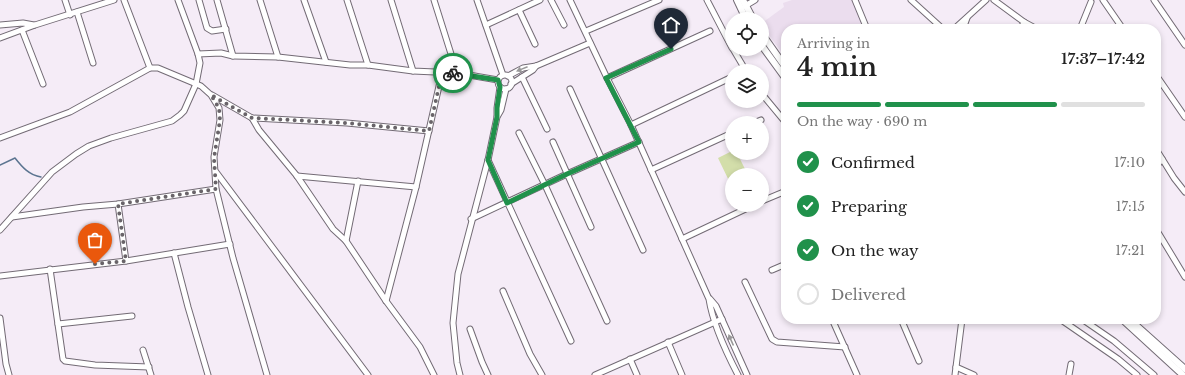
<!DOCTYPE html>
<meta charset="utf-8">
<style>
body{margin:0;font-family:"Libre Baskerville",serif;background:#f2f2f2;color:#222;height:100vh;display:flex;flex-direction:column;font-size:15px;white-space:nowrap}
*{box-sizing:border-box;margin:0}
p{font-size:13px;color:#767676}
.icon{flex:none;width:22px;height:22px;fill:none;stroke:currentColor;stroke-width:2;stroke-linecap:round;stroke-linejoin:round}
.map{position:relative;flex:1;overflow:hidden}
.panel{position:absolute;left:781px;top:24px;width:380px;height:300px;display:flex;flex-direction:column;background:#fff;border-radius:16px;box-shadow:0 2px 6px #0003}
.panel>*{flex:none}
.controls{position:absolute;left:725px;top:12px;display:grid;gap:8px}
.controls a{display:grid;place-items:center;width:44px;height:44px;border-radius:50%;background:#fff;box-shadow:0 2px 6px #0003;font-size:20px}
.pin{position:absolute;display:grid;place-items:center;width:34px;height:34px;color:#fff;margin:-41px -17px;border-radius:50% 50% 50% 0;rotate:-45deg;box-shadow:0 0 4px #0007}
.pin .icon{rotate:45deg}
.courier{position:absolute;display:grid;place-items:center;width:40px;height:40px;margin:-20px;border:3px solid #20914b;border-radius:50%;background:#fff;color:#222;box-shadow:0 1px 5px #0007}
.summary em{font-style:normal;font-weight:600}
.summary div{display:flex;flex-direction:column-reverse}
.summary{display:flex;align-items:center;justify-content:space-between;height:68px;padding:0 16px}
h1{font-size:26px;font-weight:600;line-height:30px}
.bar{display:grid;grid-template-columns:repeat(4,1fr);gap:6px 4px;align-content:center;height:48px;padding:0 16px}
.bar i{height:5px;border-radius:3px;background:#e0e0e0}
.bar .selected{background:#20914b}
.bar p{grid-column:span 4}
ol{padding:0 16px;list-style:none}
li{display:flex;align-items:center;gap:12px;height:44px}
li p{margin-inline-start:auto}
li .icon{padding:4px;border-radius:50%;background:#20914b;color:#fff;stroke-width:4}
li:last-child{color:#767676}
li i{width:22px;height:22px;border:2px solid #e0e0e0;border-radius:50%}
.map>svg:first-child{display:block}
.built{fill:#ebddee}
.green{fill:#d3deaa}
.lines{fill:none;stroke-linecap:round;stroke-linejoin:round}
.stream{stroke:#5b7490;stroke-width:1.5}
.minor-casing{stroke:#736b75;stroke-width:7}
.major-casing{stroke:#736b75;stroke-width:8}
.minor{stroke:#fff;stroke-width:5}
.major{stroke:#fff;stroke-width:6}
.oneway{fill:#999899}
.done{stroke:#696469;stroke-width:4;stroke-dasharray:0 7.2}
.route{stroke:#20914b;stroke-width:5}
</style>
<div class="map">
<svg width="1185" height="375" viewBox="0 0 1185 375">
<rect width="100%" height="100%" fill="#f5ecf7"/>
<path class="built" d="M792,0H854L865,29H786V58L762,26V23L784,7L783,3Z"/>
<path class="green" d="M732,151V153H737L748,175H732V187L718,158Z"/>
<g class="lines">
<path class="stream" d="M0,165L15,158C22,167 29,175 41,177"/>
<defs>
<g id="minor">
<path d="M65,0L70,15"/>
<path d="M124,0L150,68"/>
<path d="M199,0L207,28L212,31L226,29"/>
<path d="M217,0L233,56"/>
<path d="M260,0L278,57"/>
<path d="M304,0L326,62"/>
<path d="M347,0L368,65"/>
<path d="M391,0L413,71"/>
<path d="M434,0L457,73"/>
<path d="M477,0L503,75"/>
<path d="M551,0L564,25"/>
<path d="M570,0L607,78L631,125L709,299C713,325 726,352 738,375"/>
<path d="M707,0L732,48"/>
<path d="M855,0L867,29"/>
<path d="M911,0L943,29"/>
<path d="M994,0L1024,22L1037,29"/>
<path d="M1103,0L1123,29"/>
<path d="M1154,0L1185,45"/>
<path d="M745,6L755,0"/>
<path d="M519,10L535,44"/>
<path d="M77,12L93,63"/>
<path d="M0,25L23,23L34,25"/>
<path d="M486,25L540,0"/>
<path d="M954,29L986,0"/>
<path d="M963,29L967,18"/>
<path d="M1021,29L1024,22"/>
<path d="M1080,29L1091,2"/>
<path d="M22,30L43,84"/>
<path d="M586,31L659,0"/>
<path d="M0,38L35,25L114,0"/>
<path d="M733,49L746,71"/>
<path d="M198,54L221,53L233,56L278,57L350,65H368L413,71L457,73L498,80"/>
<path d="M1156,75L1185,117"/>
<circle cx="505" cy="82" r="7"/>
<path d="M508,76L523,68L536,66L590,43"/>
<path d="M522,77L547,129"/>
<path d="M607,78L710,31"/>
<path d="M511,84L533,70L536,66"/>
<path d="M570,89L643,250"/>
<path d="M762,94L786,123"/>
<path d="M212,95L252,118L259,130L297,176L333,229L346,241L386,301L420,347L434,375"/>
<path d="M497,116V108L500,87"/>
<path d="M252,118L347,123L429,131"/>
<path d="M754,123L761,120"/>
<path d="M631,125L730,78"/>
<path d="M519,133L545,185L607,321"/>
<path d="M0,138L70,112L150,68H158L201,86L211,95L219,108L220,120L214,157L216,189L233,258L267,375"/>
<path d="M553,142L591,227"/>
<path d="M1156,149L1174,178L1185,192"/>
<path d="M488,160L571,341"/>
<path d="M1156,167L1162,159"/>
<path d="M651,170L732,133"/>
<path d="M216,172L368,375"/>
<path d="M297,176L416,187"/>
<path d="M762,201L786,191"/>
<path d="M118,204L126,261"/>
<path d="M12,217L83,207L118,204L216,189"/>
<path d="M471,219L567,174L639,142"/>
<path d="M1156,229L1185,277"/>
<path d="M0,230L52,172L76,154L89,146L111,138L172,121L180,115L184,111L196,84L200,63L198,54L178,0"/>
<path d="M682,239L754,205"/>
<path d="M346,241L358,181"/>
<path d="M174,253L188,307L208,375"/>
<path d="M50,269L63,359L65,361L95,365L149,367"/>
<path d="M772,270L786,264"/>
<path d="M0,276L126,261L230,244"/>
<path d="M745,282L772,339L777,342L845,347"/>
<path d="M503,291L530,354L542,375"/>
<path d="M710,299L716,306L747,375"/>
<path d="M386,301L416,187L442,73"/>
<path d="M0,318L6,364L9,375"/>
<path d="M832,319L857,375"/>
<path d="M901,319L919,361"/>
<path d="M1060,319L1118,359L1137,375"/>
<path d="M1082,319L1114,341L1154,375"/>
<path d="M58,324L132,316"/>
<path d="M470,329L482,362L488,375"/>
<path d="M668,342L682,375"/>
<path d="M143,350L151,375"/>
<path d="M630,359L637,375"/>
<path d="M956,367L974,375"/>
<path d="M460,375L457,363L453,323L458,274L488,160L497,117L501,110L506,89"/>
<path d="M595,375L722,319"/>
<path d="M955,375L962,319"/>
<path d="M1069,375L1071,364"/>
</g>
<g id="major">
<path d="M737,0L746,19"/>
<path d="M743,0L753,19"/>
<path d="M762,34L786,68"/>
<path d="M762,46L786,79"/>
<path d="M1122,319L1183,375"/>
<path d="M1129,319L1185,369"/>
</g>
</defs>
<use href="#minor" class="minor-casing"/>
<use href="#major" class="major-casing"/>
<use href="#minor" class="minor"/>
<use href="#major" class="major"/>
</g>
<defs><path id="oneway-solid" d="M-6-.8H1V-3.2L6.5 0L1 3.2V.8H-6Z"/></defs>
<g class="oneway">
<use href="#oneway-solid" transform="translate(522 69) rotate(158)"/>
<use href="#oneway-solid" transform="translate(731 340) rotate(-114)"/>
</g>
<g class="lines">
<path class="done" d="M95,264L126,261L118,204L216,189L214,158L220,120L219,108L211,95L252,118L347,123L429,131L442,73H453"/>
<path class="route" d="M453,73L498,80L500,87L497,108V117L488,160L507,203L567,174L639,142L606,78L671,49"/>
</g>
</svg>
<div class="controls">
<a><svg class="icon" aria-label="locate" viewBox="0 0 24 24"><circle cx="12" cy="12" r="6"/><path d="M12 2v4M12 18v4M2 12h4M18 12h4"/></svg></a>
<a><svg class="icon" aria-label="layers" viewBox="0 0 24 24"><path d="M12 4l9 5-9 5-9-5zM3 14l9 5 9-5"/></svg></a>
<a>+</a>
<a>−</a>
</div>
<div class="pin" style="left:95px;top:264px;background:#ea580c"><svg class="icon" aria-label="bag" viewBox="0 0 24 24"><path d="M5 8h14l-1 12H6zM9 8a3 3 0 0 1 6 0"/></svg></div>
<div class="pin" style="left:671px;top:49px;background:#1f2937"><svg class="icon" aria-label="home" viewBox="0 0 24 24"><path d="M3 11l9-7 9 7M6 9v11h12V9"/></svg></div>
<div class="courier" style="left:453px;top:73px"><svg class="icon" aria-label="bike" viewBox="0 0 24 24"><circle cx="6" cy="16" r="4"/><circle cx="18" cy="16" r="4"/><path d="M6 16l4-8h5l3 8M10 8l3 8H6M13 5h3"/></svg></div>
<section class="panel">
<div class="summary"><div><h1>4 min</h1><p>Arriving in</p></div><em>17:37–17:42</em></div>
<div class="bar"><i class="selected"></i><i class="selected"></i><i class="selected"></i><i></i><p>On the way · 690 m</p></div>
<ol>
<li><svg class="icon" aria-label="check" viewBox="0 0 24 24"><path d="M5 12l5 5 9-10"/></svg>Confirmed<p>17:10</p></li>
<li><svg class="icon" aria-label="check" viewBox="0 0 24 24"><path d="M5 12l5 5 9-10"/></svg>Preparing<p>17:15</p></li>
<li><svg class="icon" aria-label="check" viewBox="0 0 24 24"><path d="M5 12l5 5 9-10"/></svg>On the way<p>17:21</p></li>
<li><i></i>Delivered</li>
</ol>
</section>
</div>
